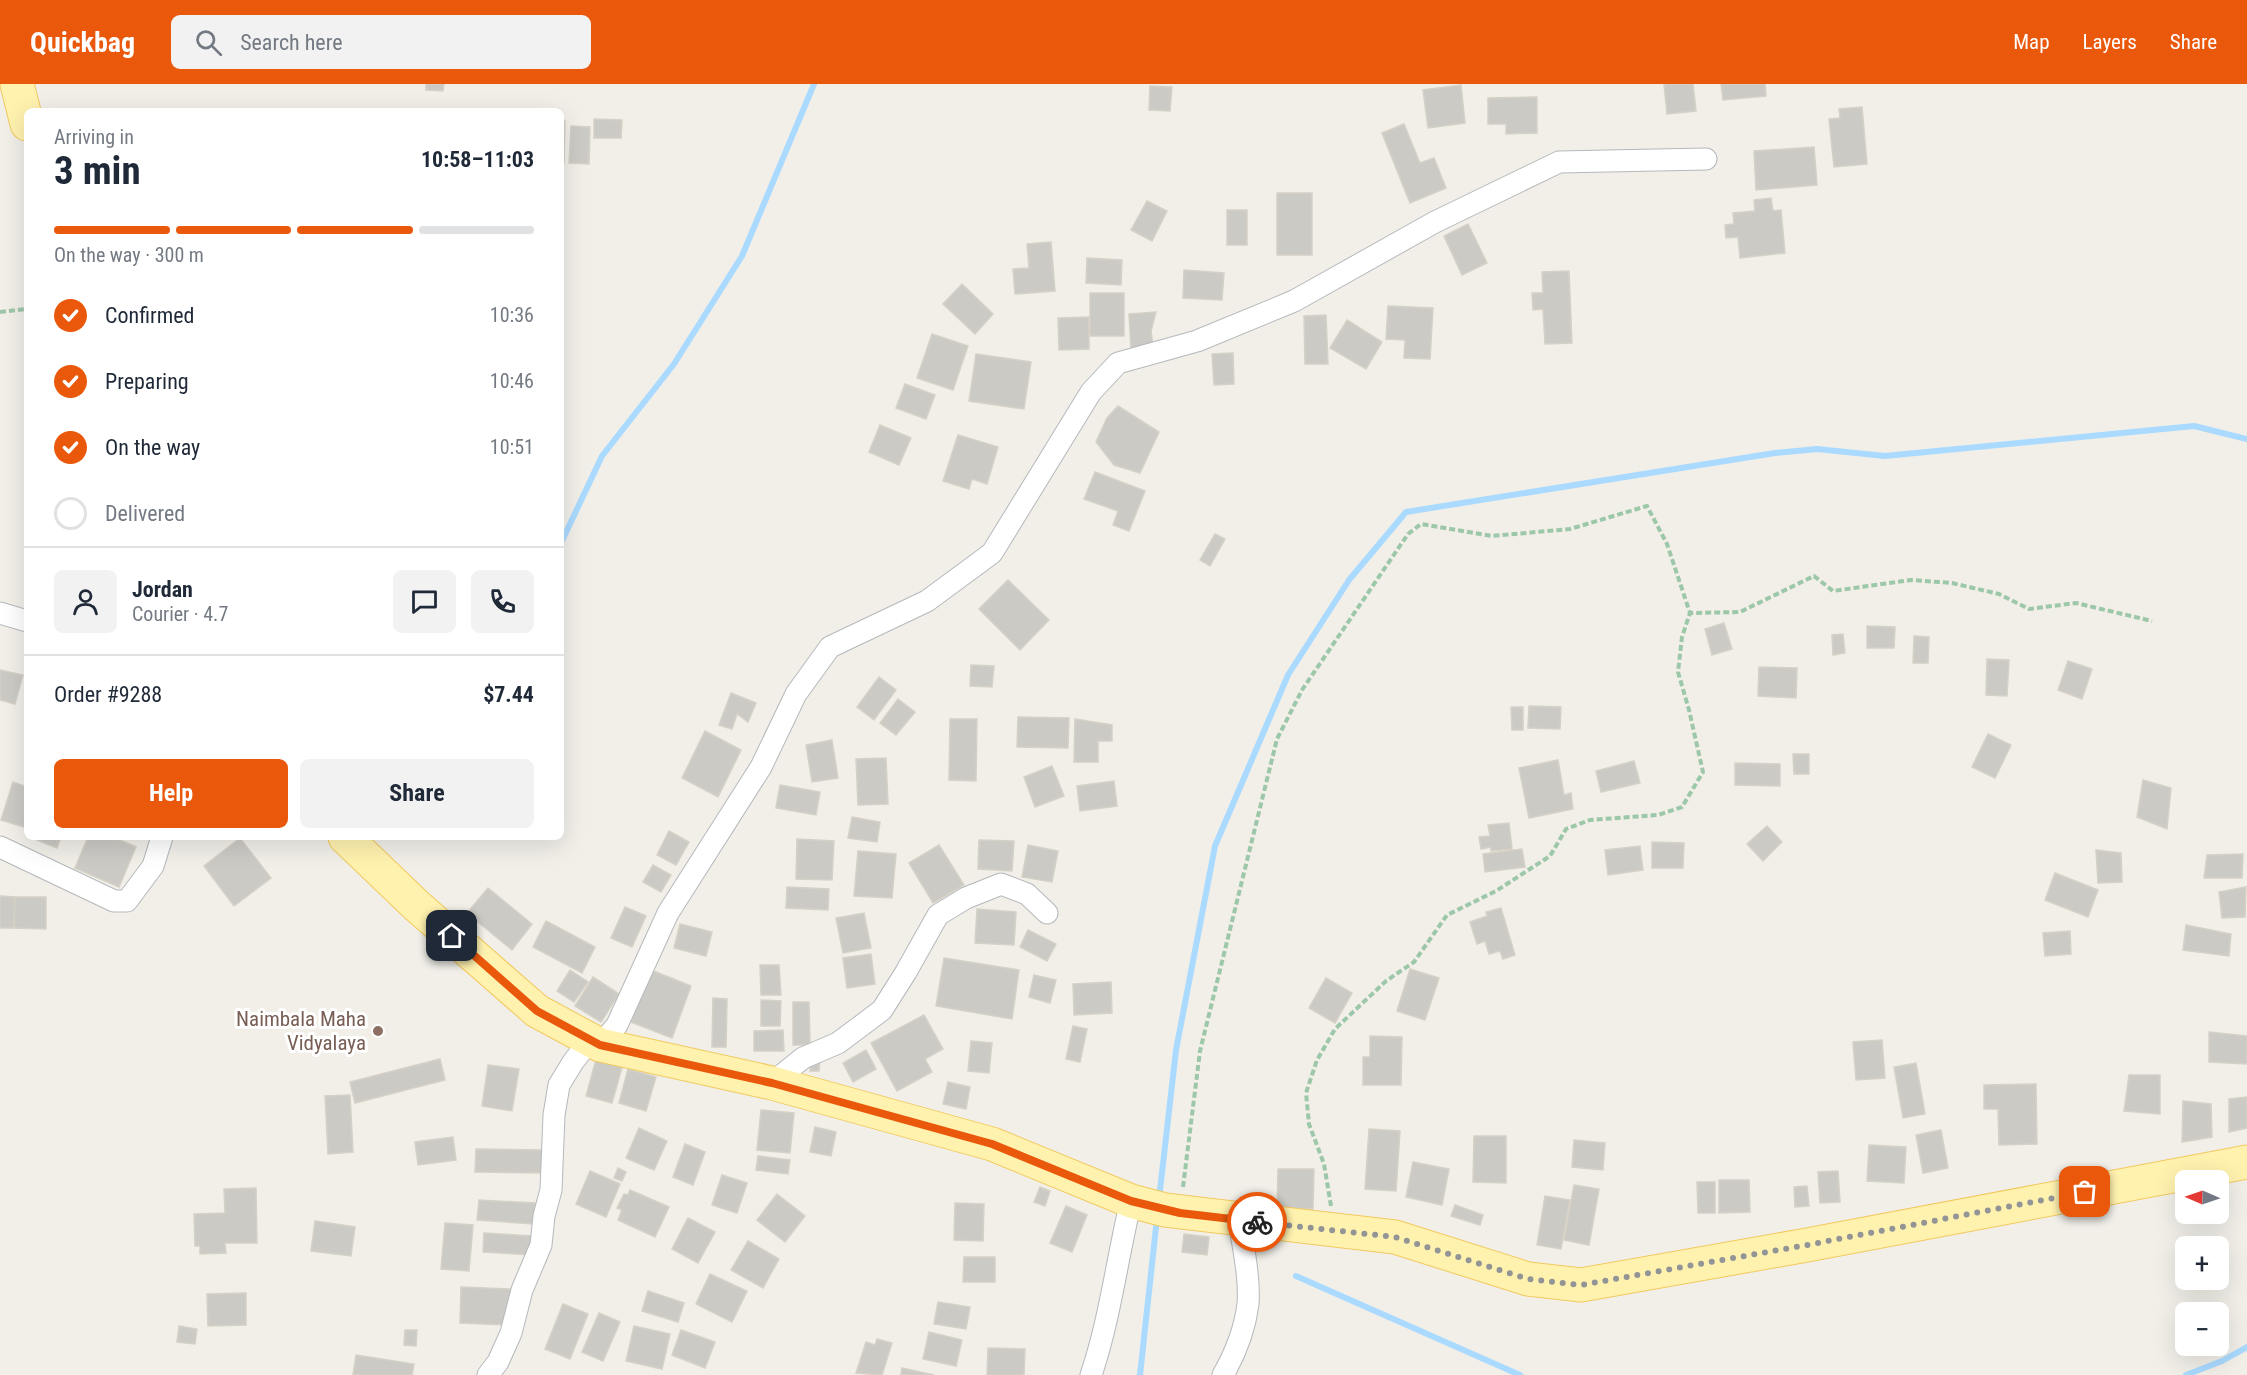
<!DOCTYPE html>
<meta charset="utf-8">
<style>
body{margin:0;font-family:"Roboto Condensed",sans-serif;background:#f2f2f3;color:#1f2937;height:100vh;display:flex;flex-direction:column;font-size:22px;white-space:nowrap}
*{box-sizing:border-box;margin:0}
p{font-size:20px;color:#747a83}
.icon{flex:none;width:33px;height:33px;fill:none;stroke:currentColor;stroke-width:2;stroke-linecap:round;stroke-linejoin:round}
.map{position:relative;flex:1;overflow:hidden}
.side{position:absolute;left:24px;top:24px;width:540px;height:732px;display:flex;flex-direction:column;background:#fff;border-radius:9px;box-shadow:0 6px 24px #0002}
.side>*{flex:none}
.needle{width:39px;rotate:272deg}
.controls{position:absolute;left:2175px;top:1086px;display:grid;gap:12px}
.controls a{display:grid;place-items:center;width:54px;height:54px;border-radius:9px;background:#fff;box-shadow:0 6px 24px #0002;font-size:30px}
.pin{position:absolute;display:grid;place-items:center;width:51px;height:51px;color:#fff;margin:-26px;border-radius:12px;box-shadow:0 3px 9px #0006}
.courier{position:absolute;display:grid;place-items:center;width:60px;height:60px;margin:-30px;border:4px solid #ea580c;border-radius:50%;background:#fff;color:#222;box-shadow:0 2px 8px #0007}
.summary em{font-style:normal;font-weight:700}
.summary div{display:flex;flex-direction:column-reverse}
.summary{display:flex;align-items:center;justify-content:space-between;height:102px;padding:0 30px}
h1{font-size:39px;font-weight:700;line-height:45px}
.bar{display:grid;grid-template-columns:repeat(4,1fr);gap:9px 6px;align-content:center;height:72px;padding:0 30px}
.bar i{height:8px;border-radius:4px;background:#e0e1e3}
.bar .current{background:#ea580c}
.bar p{grid-column:span 4}
.line{display:flex;align-items:center;gap:15px;padding:0 30px;border-top:2px solid #e0e1e3}
.line div{flex:1}
.round{display:grid;place-items:center;flex:none;width:63px;height:63px;border-radius:9px;background:#f2f2f3}
ol{padding:0 30px;list-style:none}
li{display:flex;align-items:center;gap:18px;height:66px}
li p{margin-inline-start:auto}
li .icon{padding:6px;border-radius:50%;background:#ea580c;color:#fff;stroke-width:4}
li:last-child{color:#747a83}
li i{width:33px;height:33px;border:3px solid #e0e1e3;border-radius:50%}
.action{display:flex;gap:12px;margin-top:auto;padding:12px 30px}
.action a{flex:1;height:69px;border-radius:9px;background:#ea580c;color:#fff;font-size:24px;font-weight:700;line-height:69px;text-align:center}
.action a+a{background:#f2f2f3;color:#1f2937}
header{display:flex;align-items:center;gap:36px;box-sizing:border-box;height:84px;padding:0 30px;background:#ea580c;color:#fff}
header strong{font-size:28px}
nav{display:flex;gap:33px;margin-inline-start:auto;font-size:21px}
.search{width:420px;height:54px;background:#f2f2f3;display:flex;align-items:center;gap:15px;box-sizing:border-box;padding:0 21px;border-radius:9px;color:#747a83;font-size:22px}
.map>svg:first-child{display:block}
.lines{fill:none;stroke-linecap:round;stroke-linejoin:round}
.stream{stroke:#aadaff;stroke-width:6}
.building{fill:#cccac5;stroke:#d6d1c6;stroke-width:1.5}
.minor-casing{stroke:#b5b8bc;stroke-width:23}
.primary-casing{stroke:#f2c960;stroke-width:35}
.path{stroke:#9cc7a9;stroke-width:4;stroke-dasharray:6 3;stroke-linecap:butt}
.minor{stroke:#fff;stroke-width:21}
.primary{stroke:#fff2af;stroke-width:33}
.done{stroke:#929495;stroke-width:6;stroke-dasharray:0 10.8}
.route{stroke:#ea580c;stroke-width:8}
.education-dot{fill:#8d6e63;stroke:#fff;stroke-width:2}
.labels{text-anchor:middle;stroke-width:6;stroke-linejoin:round;paint-order:stroke}
.education-label{font-size:21px;fill:#785e54;stroke:#fff;text-anchor:end}
</style>
<header>
<strong>Quickbag</strong>
<div class="search"><svg class="icon" aria-label="search" viewBox="0 0 24 24"><circle cx="10" cy="10" r="6"/><path d="M15 15l6 6"/></svg>Search here</div>
<nav><a>Map</a><a>Layers</a><a>Share</a></nav>
</header>
<div class="map">
<svg width="2247" height="1291" viewBox="0 0 2247 1291">
<rect width="100%" height="100%" fill="#f1efe8"/>
<g class="lines">
<g class="stream">
<path d="M561,459L602,372L674,280L742,172L814,0"/>
<path d="M1159,1115L1176,966L1215,762L1288,591L1349,496L1406,428L1775,369L1817,365L1885,372L2194,342L2247,355"/>
<path d="M1296,1192L1520,1291"/>
<path d="M1140,1291L1157,1134"/>
<path d="M2186,1291L2222,1277L2247,1263"/>
</g>
</g>
<g class="building">
<path d="M426,0H444L443,7L426,6Z"/>
<path d="M1664,0H1693L1696,27L1667,30Z"/>
<path d="M1721,0H1765L1766,12L1723,16Z"/>
<path d="M1461,1L1465,39L1428,44L1423,6Z"/>
<path d="M1150,2L1172,3L1170,27L1149,26Z"/>
<path d="M1537,13V49L1506,50V40H1488V14Z"/>
<path d="M1862,23L1867,80L1834,83L1829,35L1840,34L1839,25Z"/>
<path d="M594,35L622,36L621,54H594Z"/>
<path d="M561,37H565L564,79L561,78Z"/>
<path d="M1404,40L1420,79L1434,74L1446,104L1410,119L1382,49Z"/>
<path d="M571,42L590,43L589,80L569,79Z"/>
<path d="M1814,63L1817,101L1756,106L1754,67Z"/>
<rect x="1277" y="109" width="35" height="62"/>
<path d="M1771,114L1773,127L1781,126L1785,169L1740,174L1738,153L1726,154L1725,141L1734,140L1733,129L1755,127L1754,116Z"/>
<path d="M1147,117L1167,127L1152,157L1131,146Z"/>
<rect x="1227" y="126" width="20" height="35"/>
<path d="M1468,140L1487,179L1462,191L1444,152Z"/>
<path d="M1051,158L1055,207L1015,210L1013,185L1029,184L1027,160Z"/>
<path d="M1087,174L1122,176L1121,201L1086,199Z"/>
<path d="M1184,186L1224,189L1222,216L1183,214Z"/>
<path d="M1569,187L1572,259L1545,260L1543,225L1533,226L1532,209H1543L1542,188Z"/>
<path d="M962,200L993,230L975,250L943,220Z"/>
<rect x="1090" y="209" width="34" height="43"/>
<path d="M1388,222L1433,224L1430,275L1404,274L1405,256L1386,255Z"/>
<path d="M1156,228L1151,247L1153,262L1131,264L1129,230Z"/>
<path d="M1326,231L1328,280H1305L1304,232Z"/>
<path d="M1089,233V265L1059,266L1058,234Z"/>
<path d="M1347,236L1382,258L1366,285L1330,264Z"/>
<path d="M932,250L968,262L953,306L917,294Z"/>
<path d="M1233,269L1234,300L1214,301L1212,270Z"/>
<path d="M976,270L1031,278L1024,325L969,317Z"/>
<path d="M905,300L935,311L926,335L896,324Z"/>
<path d="M1118,322L1159,348L1140,389L1114,381L1096,358L1107,334Z"/>
<path d="M880,341L911,354L899,381L869,368Z"/>
<path d="M958,351L998,363L987,400L972,395L969,405L943,397Z"/>
<path d="M1095,388L1145,407L1129,447L1113,441L1118,427L1084,415Z"/>
<path d="M1215,450L1225,455L1210,482L1200,476Z"/>
<path d="M1008,496L1049,536L1020,566L979,525Z"/>
<path d="M1724,539L1732,565L1712,571L1705,545Z"/>
<path d="M1867,542L1895,543L1894,564H1867Z"/>
<path d="M1843,550L1845,569L1833,571L1832,551Z"/>
<path d="M1914,552L1929,553L1928,579H1913Z"/>
<path d="M1987,575L2009,576L2007,612L1986,611Z"/>
<path d="M2068,577L2092,585L2082,615L2058,606Z"/>
<path d="M971,581L994,582L992,603L970,602Z"/>
<path d="M1759,583L1797,584L1796,614L1758,612Z"/>
<path d="M0,586L23,591L15,620L0,616Z"/>
<path d="M879,593L896,606L874,636L857,623Z"/>
<path d="M731,609L756,619L748,638L737,630L732,645L719,641Z"/>
<path d="M898,615L915,628L896,651L880,639Z"/>
<path d="M1529,622L1561,623L1560,645L1528,644Z"/>
<path d="M1511,623H1523V646H1512Z"/>
<path d="M1018,633L1069,634L1068,664L1017,663Z"/>
<path d="M950,635H977L976,697L949,696Z"/>
<path d="M1075,635L1112,641V657H1098V678H1074Z"/>
<path d="M705,647L741,666L718,713L682,694Z"/>
<path d="M1988,650L2011,661L1995,694L1972,683Z"/>
<path d="M832,656L838,694L812,698L806,661Z"/>
<path d="M1793,670H1809V690H1794Z"/>
<path d="M886,674L888,720L858,721L856,675Z"/>
<path d="M1558,676L1564,711L1571,709L1573,725L1529,734L1519,684Z"/>
<path d="M1634,677L1640,699L1601,708L1596,687Z"/>
<path d="M1735,679L1780,680V702L1735,701Z"/>
<path d="M1052,682L1064,712L1035,723L1024,693Z"/>
<path d="M2143,696L2171,704L2167,745L2137,733Z"/>
<path d="M1114,697L1117,722L1080,727L1077,702Z"/>
<path d="M13,698L27,703V744L1,736Z"/>
<path d="M780,701L820,708L816,731L776,724Z"/>
<path d="M852,733L880,738L877,758L848,754Z"/>
<path d="M1509,739L1512,765L1491,767V763L1481,765L1479,753L1490,752L1488,741Z"/>
<path d="M1767,742L1782,758L1763,777L1747,760Z"/>
<path d="M669,747L689,758L676,781L657,771Z"/>
<path d="M38,753H61L57,764L37,756Z"/>
<path d="M88,753H113L136,763L119,803L75,784Z"/>
<path d="M240,754L271,794L234,822L204,782Z"/>
<path d="M797,755L834,757L832,796L796,795Z"/>
<path d="M979,756L1014,757L1012,787L978,785Z"/>
<path d="M1652,758L1684,759L1683,784H1652Z"/>
<path d="M939,761L964,801L933,819L909,779Z"/>
<path d="M1028,761L1058,767L1052,798L1022,793Z"/>
<path d="M1640,762L1643,786L1608,791L1605,766Z"/>
<path d="M1522,765L1525,783L1485,788L1483,770Z"/>
<path d="M2096,766L2121,769L2122,798L2098,799Z"/>
<path d="M858,767L896,770L892,814L854,812Z"/>
<path d="M2243,770L2242,794H2204L2207,771Z"/>
<path d="M653,781L671,791L661,808L643,798Z"/>
<path d="M2055,789L2098,806L2088,833L2045,816Z"/>
<path d="M787,803L829,805L828,826L786,824Z"/>
<path d="M2246,803L2245,833L2222,834L2219,808Z"/>
<path d="M488,804L532,840L512,866L467,829Z"/>
<path d="M0,812L15,813L14,844H0Z"/>
<path d="M15,813H46V845L14,844Z"/>
<path d="M625,823L646,832L632,863L611,854Z"/>
<path d="M1501,824L1515,871L1503,875L1500,867L1489,870L1485,857L1477,860L1470,838L1487,832L1486,828Z"/>
<path d="M977,825L1016,828L1014,861L975,859Z"/>
<path d="M864,829L871,864L843,869L836,834Z"/>
<path d="M546,837L595,863L582,889L533,863Z"/>
<path d="M680,840L712,848L706,872L674,864Z"/>
<path d="M2186,841L2231,850L2229,872L2183,866Z"/>
<path d="M1028,846L1056,860L1047,877L1020,863Z"/>
<path d="M2070,847L2071,870L2045,872L2043,849Z"/>
<path d="M871,870L875,900L847,904L843,874Z"/>
<path d="M944,874L1019,886L1012,935L936,922Z"/>
<path d="M760,881H779L781,911H761Z"/>
<path d="M1410,885L1439,894L1425,936L1397,927Z"/>
<path d="M570,886L588,898L574,918L557,907Z"/>
<path d="M651,886L691,902L672,954L631,938Z"/>
<path d="M1034,891L1056,896L1050,919L1029,913Z"/>
<path d="M593,893L619,910L601,938L575,922Z"/>
<path d="M1326,894L1352,909L1335,939L1309,924Z"/>
<path d="M1111,898L1112,929L1074,931L1073,900Z"/>
<path d="M713,914L727,915L726,963H712Z"/>
<path d="M761,916L781,917L780,942H761Z"/>
<path d="M793,918H809L810,961H793Z"/>
<path d="M924,931L943,965L925,975L932,988L897,1007L871,959Z"/>
<path d="M1073,942L1087,945L1080,978L1066,975Z"/>
<path d="M783,946L784,967H754V947Z"/>
<path d="M2209,948L2247,952V980L2209,978Z"/>
<path d="M1370,952L1402,953L1401,1001H1363V973H1370Z"/>
<path d="M1882,956L1885,994L1856,996L1853,958Z"/>
<path d="M971,957L992,959L989,989L968,987Z"/>
<path d="M866,966L876,985L853,998L843,979Z"/>
<path d="M597,972L623,980L612,1019L586,1012Z"/>
<path d="M440,975L445,996L355,1019L350,998Z"/>
<path d="M811,975L820,976L819,987H810Z"/>
<path d="M1916,979L1925,1030L1903,1034L1894,983Z"/>
<path d="M488,981L519,985L512,1027L482,1022Z"/>
<path d="M628,985L656,993L646,1027L619,1019Z"/>
<path d="M2129,991H2160V1030L2124,1027Z"/>
<path d="M948,998L970,1003L966,1025L943,1020Z"/>
<path d="M2036,1000L2037,1060L1999,1061L1998,1025H1984V1001Z"/>
<path d="M350,1011L353,1068L328,1070L325,1012Z"/>
<path d="M2247,1013V1044L2229,1048V1015Z"/>
<path d="M2183,1017L2211,1020L2212,1053L2182,1058Z"/>
<path d="M761,1026L794,1029L790,1069L757,1066Z"/>
<path d="M815,1043L836,1048L831,1072L810,1068Z"/>
<path d="M639,1044L667,1057L654,1086L626,1074Z"/>
<path d="M1369,1045L1400,1047L1396,1107L1365,1105Z"/>
<path d="M1941,1046L1948,1084L1923,1089L1916,1051Z"/>
<path d="M1474,1052H1506V1099L1473,1098Z"/>
<path d="M453,1053L456,1076L418,1081L415,1058Z"/>
<path d="M1574,1056L1605,1059L1603,1086L1572,1083Z"/>
<path d="M685,1060L705,1068L693,1101L673,1093Z"/>
<path d="M1869,1061L1906,1063L1904,1099L1867,1097Z"/>
<path d="M476,1065L542,1066V1089L475,1088Z"/>
<path d="M758,1072L790,1076L788,1090L756,1086Z"/>
<path d="M1413,1078L1449,1085L1442,1121L1406,1113Z"/>
<path d="M618,1084L626,1088L622,1097L614,1094Z"/>
<path d="M1278,1085H1314L1313,1125L1277,1124Z"/>
<path d="M590,1087L620,1100L606,1133L576,1120Z"/>
<path d="M1838,1087L1840,1118L1820,1119L1818,1088Z"/>
<path d="M722,1091L747,1099L737,1129L712,1121Z"/>
<path d="M1719,1096H1749L1750,1128L1719,1129Z"/>
<path d="M1697,1098H1715V1129H1698Z"/>
<path d="M1574,1101L1599,1105L1589,1161L1564,1156Z"/>
<path d="M1807,1102L1809,1122L1795,1123L1794,1103Z"/>
<path d="M1040,1103L1050,1107L1045,1122L1034,1118Z"/>
<path d="M256,1104L257,1159H225L226,1169L200,1170V1162H195L194,1130L225,1129L224,1105Z"/>
<path d="M630,1106L669,1123L655,1153L618,1136L622,1126L617,1124L624,1110L628,1111Z"/>
<path d="M777,1110L805,1132L785,1158L757,1136Z"/>
<path d="M1545,1112L1570,1116L1561,1165L1537,1161Z"/>
<path d="M479,1116L535,1119L534,1140L477,1136Z"/>
<path d="M955,1119L984,1120L983,1157L954,1156Z"/>
<path d="M1455,1121L1483,1131L1480,1141L1451,1132Z"/>
<path d="M1066,1122L1087,1131L1072,1168L1050,1159Z"/>
<path d="M688,1134L715,1148L698,1179L672,1165Z"/>
<path d="M315,1137L355,1143L351,1172L311,1167Z"/>
<path d="M445,1139L473,1141L469,1187L441,1185Z"/>
<path d="M484,1149L534,1152L533,1171L483,1168Z"/>
<path d="M1184,1150L1209,1153L1207,1171L1182,1168Z"/>
<path d="M748,1157L779,1175L763,1204L731,1186Z"/>
<path d="M964,1173H995V1198H963Z"/>
<path d="M710,1190L747,1207L732,1238L696,1220Z"/>
<path d="M461,1203L511,1205L509,1241L460,1239Z"/>
<path d="M648,1207L684,1219L678,1238L642,1227Z"/>
<path d="M246,1209V1241L208,1242L207,1210Z"/>
<path d="M938,1218L970,1223L966,1245L934,1240Z"/>
<path d="M563,1220L588,1230L570,1275L545,1265Z"/>
<path d="M599,1229L620,1238L603,1277L582,1268Z"/>
<path d="M179,1242L197,1245L195,1260L177,1258Z"/>
<path d="M634,1242L670,1250L662,1285L626,1277Z"/>
<path d="M405,1246H417L416,1262L404,1261Z"/>
<path d="M681,1246L715,1258L705,1284L672,1271Z"/>
<path d="M929,1248L962,1256L956,1282L923,1275Z"/>
<path d="M877,1255L892,1259L882,1291L856,1289L866,1258L875,1261Z"/>
<path d="M988,1264L1025,1265L1024,1291H987Z"/>
<path d="M356,1271L414,1280L412,1291H353Z"/>
<path d="M902,1284L934,1291H901Z"/>
</g>
<g class="lines">
<defs>
<g id="minor">
<path d="M0,529L27,537"/>
<path d="M0,763L114,817H127L153,782L162,753"/>
<path d="M600,961L617,941L668,829L761,683L796,610L830,563L927,517L992,469L1091,308L1118,279L1197,257L1294,217L1435,138L1559,78L1706,75"/>
<path d="M772,999L803,974L838,959L882,926L906,888L938,831L966,814L1001,800L1027,810L1047,829"/>
<path d="M488,1291L498,1278L511,1249L522,1206L541,1161L544,1132L551,1106L554,1031L559,1001L573,978L590,956"/>
<path d="M1091,1291C1110,1235 1117,1175 1131,1117"/>
<path d="M1223,1291C1235,1270 1245,1244 1248,1220C1250,1193 1243,1163 1239,1136"/>
</g>
<g id="primary">
<path d="M17,0L27,40"/>
<path d="M345,753L417,822L537,927L600,961L772,999L992,1060L1131,1117L1165,1126L1395,1153L1528,1195L1581,1201L1807,1161L2247,1078"/>
</g>
</defs>
<use href="#minor" class="minor-casing"/>
<use href="#primary" class="primary-casing"/>
<g class="path">
<path d="M0,228L27,225"/>
<path d="M1183,1103L1200,967L1277,655L1302,606L1408,450L1421,440L1492,452L1570,445L1647,422L1667,460L1690,529L1740,528L1814,492L1833,507L1911,496L1952,499L1999,510L2029,525L2076,519L2152,537"/>
<path d="M1331,1122L1324,1080L1309,1040L1306,1009L1317,976L1335,945L1386,897L1414,878L1447,831L1496,807L1550,772L1566,745L1590,736L1658,731L1682,723L1703,688L1689,626L1678,588L1682,553L1690,529"/>
</g>
<use href="#minor" class="minor"/>
<use href="#primary" class="primary"/>
</g>
<g class="lines">
<path class="done" d="M1257,1138L1395,1153L1528,1195L1581,1201L1807,1161L2085,1108"/>
<path class="route" d="M452,852L537,927L600,961L772,999L992,1060L1131,1117L1180,1129L1257,1138"/>
</g>
<circle class="education-dot" cx="378" cy="947" r="6"/>
<g class="labels">
<g class="education-label">
<text x="366" y="942">Naimbala Maha<tspan x="366" dy="24">Vidyalaya</tspan></text>
</g>
</g>
</svg>
<div class="controls">
<a><svg class="needle" viewBox="-14 -14 28 28"><path d="M0-13l5 13h-10z" fill="#e53935"/><path d="M0 13l5-13h-10z" fill="#747a83"/></svg></a>
<a>+</a>
<a>−</a>
</div>
<div class="pin" style="left:2085px;top:1108px;background:#ea580c"><svg class="icon" aria-label="bag" viewBox="0 0 24 24"><path d="M5 8h14l-1 12H6zM9 8a3 3 0 0 1 6 0"/></svg></div>
<div class="pin" style="left:452px;top:852px;background:#1f2937"><svg class="icon" aria-label="home" viewBox="0 0 24 24"><path d="M3 11l9-7 9 7M6 9v11h12V9"/></svg></div>
<div class="courier" style="left:1257px;top:1138px"><svg class="icon" aria-label="bike" viewBox="0 0 24 24"><circle cx="6" cy="16" r="4"/><circle cx="18" cy="16" r="4"/><path d="M6 16l4-8h5l3 8M10 8l3 8H6M13 5h3"/></svg></div>
<section class="side">
<div class="summary"><div><h1>3 min</h1><p>Arriving in</p></div><em>10:58–11:03</em></div>
<div class="bar"><i class="current"></i><i class="current"></i><i class="current"></i><i></i><p>On the way · 300 m</p></div>
<ol>
<li><svg class="icon" aria-label="check" viewBox="0 0 24 24"><path d="M5 12l5 5 9-10"/></svg>Confirmed<p>10:36</p></li>
<li><svg class="icon" aria-label="check" viewBox="0 0 24 24"><path d="M5 12l5 5 9-10"/></svg>Preparing<p>10:46</p></li>
<li><svg class="icon" aria-label="check" viewBox="0 0 24 24"><path d="M5 12l5 5 9-10"/></svg>On the way<p>10:51</p></li>
<li><i></i>Delivered</li>
</ol>
<div class="line" style="height:108px"><a class="round"><svg class="icon" aria-label="person" viewBox="0 0 24 24"><circle cx="12" cy="8" r="4"/><path d="M4 21q1-7 8-7t8 7"/></svg></a><div><b>Jordan</b><p>Courier · 4.7</p></div><a class="round"><svg class="icon" aria-label="chat" viewBox="0 0 24 24"><path d="M4 5h16v11H9l-5 4z"/></svg></a><a class="round"><svg class="icon" aria-label="phone" viewBox="0 0 24 24"><path d="M5 4h4l2 5-3 2q2 4 5 5l2-3 5 2v4C11 20 4 13 5 4z"/></svg></a></div>
<div class="line" style="height:78px"><div>Order #9288</div><b>$7.44</b></div>
<div class="action"><a>Help</a><a>Share</a></div>
</section>
</div>
